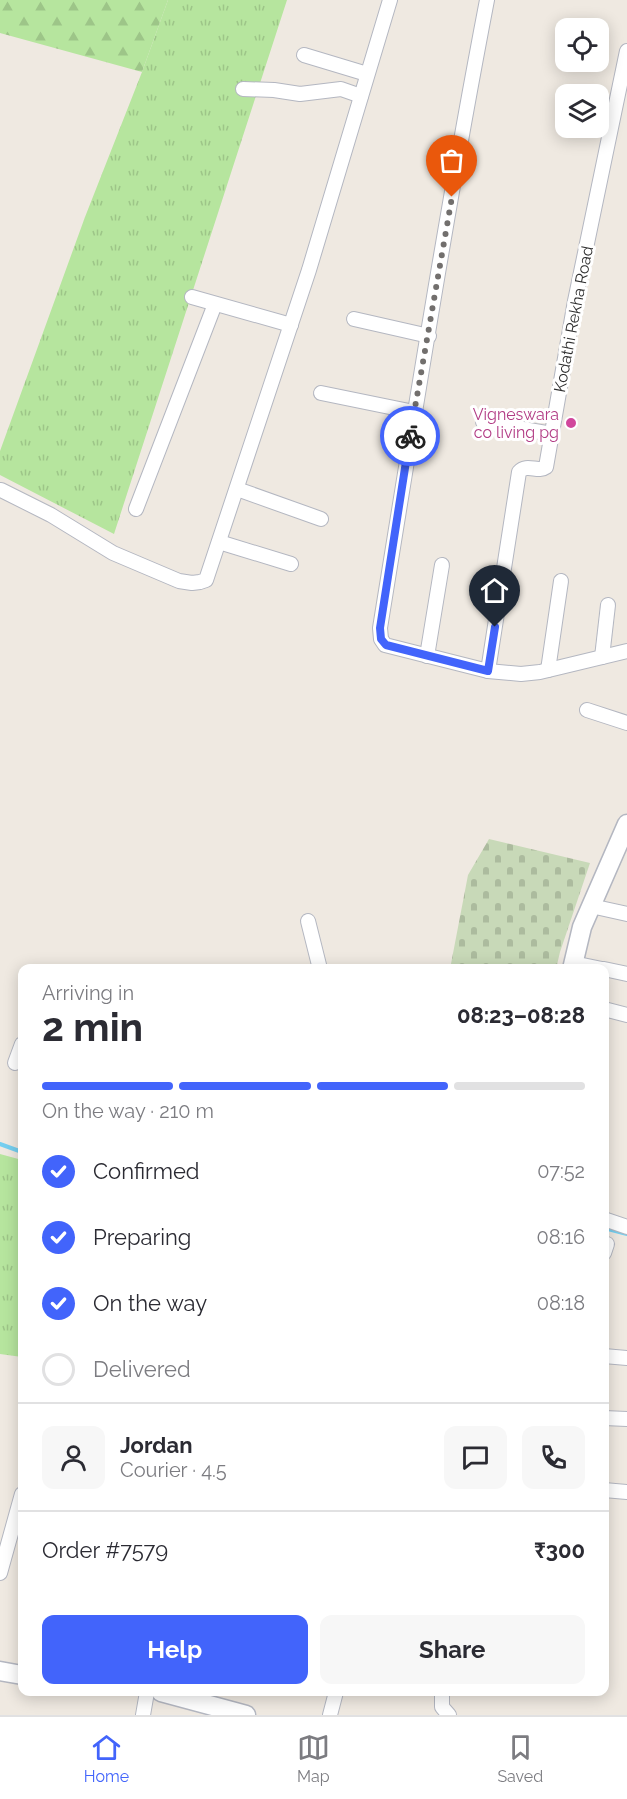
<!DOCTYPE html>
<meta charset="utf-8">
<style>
body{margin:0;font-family:Raleway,sans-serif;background:#f7f7f7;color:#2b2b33;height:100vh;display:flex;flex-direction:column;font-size:22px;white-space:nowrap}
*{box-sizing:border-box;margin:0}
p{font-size:20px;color:#7c7c81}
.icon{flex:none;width:33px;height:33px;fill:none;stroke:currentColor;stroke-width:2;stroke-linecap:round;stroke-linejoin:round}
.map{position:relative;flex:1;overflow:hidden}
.side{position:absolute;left:18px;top:964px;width:591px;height:732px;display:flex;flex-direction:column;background:#fff;border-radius:12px;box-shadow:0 3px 15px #0003}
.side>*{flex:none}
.controls{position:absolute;left:555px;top:18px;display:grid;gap:12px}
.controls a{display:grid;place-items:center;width:54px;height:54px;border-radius:12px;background:#fff;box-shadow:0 3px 15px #0003;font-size:30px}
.pin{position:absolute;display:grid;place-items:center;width:51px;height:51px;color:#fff;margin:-62px -26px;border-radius:50% 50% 50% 0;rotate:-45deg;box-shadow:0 0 6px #0007}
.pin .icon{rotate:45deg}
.courier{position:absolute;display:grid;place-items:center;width:60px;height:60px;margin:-30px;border:4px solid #4264fb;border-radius:50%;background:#fff;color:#222;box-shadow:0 2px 8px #0007}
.headline em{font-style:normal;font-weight:700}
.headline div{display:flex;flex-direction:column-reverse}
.headline{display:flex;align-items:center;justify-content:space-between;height:102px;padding:0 24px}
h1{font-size:39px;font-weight:700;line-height:45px}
.bar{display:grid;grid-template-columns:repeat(4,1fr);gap:9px 6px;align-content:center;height:72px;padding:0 24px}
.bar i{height:8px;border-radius:4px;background:#e1e1e2}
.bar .selected{background:#4264fb}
.bar p{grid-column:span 4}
.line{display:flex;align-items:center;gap:15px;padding:0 24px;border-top:2px solid #e1e1e2}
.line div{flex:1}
.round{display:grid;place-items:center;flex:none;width:63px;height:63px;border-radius:12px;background:#f7f7f7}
ol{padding:0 24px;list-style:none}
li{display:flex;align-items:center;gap:18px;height:66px}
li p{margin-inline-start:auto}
li .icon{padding:6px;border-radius:50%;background:#4264fb;color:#fff;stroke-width:4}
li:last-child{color:#7c7c81}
li i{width:33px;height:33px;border:3px solid #e1e1e2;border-radius:50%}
.cta{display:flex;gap:12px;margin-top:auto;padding:12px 24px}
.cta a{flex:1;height:69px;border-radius:12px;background:#4264fb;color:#fff;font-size:24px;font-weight:700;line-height:69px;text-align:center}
.cta a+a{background:#f7f7f7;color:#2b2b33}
.tabs{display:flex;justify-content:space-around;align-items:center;height:84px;border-top:2px solid #e1e1e2;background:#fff;font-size:16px;color:#7c7c81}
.tabs a{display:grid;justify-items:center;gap:3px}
.tabs .selected{color:#4264fb}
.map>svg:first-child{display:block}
.grass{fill:url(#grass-tufts)}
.forest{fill:url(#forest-firs)}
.cemetery{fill:url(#cemetery-stones)}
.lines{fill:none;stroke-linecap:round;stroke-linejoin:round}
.stream{stroke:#75cff0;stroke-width:4}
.street-casing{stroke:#b4b7c1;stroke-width:16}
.secondary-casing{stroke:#b4b7c1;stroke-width:21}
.street{stroke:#fff;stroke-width:14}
.secondary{stroke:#fff;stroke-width:18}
.done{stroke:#726f6d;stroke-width:6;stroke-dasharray:0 10.8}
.route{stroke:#4264fb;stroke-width:8}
.hotel-dot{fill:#d1479c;stroke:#fff;stroke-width:2}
.labels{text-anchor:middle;stroke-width:6;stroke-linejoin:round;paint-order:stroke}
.street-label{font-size:16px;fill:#2e2e2e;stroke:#fff}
.hotel-label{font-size:16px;fill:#b23c85;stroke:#fff;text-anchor:end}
</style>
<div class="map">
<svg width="627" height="1715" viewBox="0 0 627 1715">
<defs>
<pattern id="grass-tufts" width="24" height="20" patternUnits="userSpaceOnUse" patternTransform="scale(1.5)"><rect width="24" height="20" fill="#b6e59e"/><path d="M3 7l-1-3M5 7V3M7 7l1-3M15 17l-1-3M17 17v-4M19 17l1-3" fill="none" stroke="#9dc588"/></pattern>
<pattern id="forest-firs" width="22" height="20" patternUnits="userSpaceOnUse" patternTransform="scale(1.5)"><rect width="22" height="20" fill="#b6e59e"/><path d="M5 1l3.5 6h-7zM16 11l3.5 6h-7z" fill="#9dc588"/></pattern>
<pattern id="cemetery-stones" width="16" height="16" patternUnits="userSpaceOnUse" patternTransform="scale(1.5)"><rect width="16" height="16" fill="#c8d9b8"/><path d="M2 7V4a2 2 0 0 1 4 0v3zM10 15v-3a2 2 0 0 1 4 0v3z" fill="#acbb9e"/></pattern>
</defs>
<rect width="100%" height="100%" fill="#efe9e1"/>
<g class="grass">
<path d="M168,0H287L114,534L0,475V451L85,217L142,72Z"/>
<path d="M0,1154L22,1160V1357L0,1354Z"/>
</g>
<path class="forest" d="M0,0H168L142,72L0,33Z"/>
<path class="cemetery" d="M489,839L590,863L560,952L556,969H450L468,875Z"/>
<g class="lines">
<g class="stream">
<path d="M0,1144L22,1152"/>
<path d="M604,1228L627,1234"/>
</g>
<defs>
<g id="street">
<path d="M487,0C447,208 414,418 380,628L381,639L385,645L488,671L521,674L540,672L627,651"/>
<path d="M304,55L367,74"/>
<path d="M243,89L274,90L300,94L341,89L361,96"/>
<path d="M192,297L291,325"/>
<path d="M354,319L429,336"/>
<path d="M321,393L414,412"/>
<path d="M483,422L552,434"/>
<path d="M237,489L321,519"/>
<path d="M1,490L51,515L113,553L179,581L192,583L200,582L206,580L309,270L390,0"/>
<path d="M136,509L215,304"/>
<path d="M219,542L291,564"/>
<path d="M427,656L442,565"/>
<path d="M602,657L608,605"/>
<path d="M548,670L561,581"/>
<path d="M488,671L519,472C527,463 538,473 546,467L575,301L627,51"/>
<path d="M587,710L627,723"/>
<path d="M591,906L627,914"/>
<path d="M308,921L320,969"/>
<path d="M573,963L602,969"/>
<path d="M604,969L627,974"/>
<path d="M604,1009L627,1015"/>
<path d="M15,1063L22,1044"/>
<path d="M604,1219L627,1227"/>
<path d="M604,1253L607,1244"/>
<path d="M604,1356L627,1358"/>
<path d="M604,1418L627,1419"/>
<path d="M604,1490L627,1492"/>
<path d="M0,1573L22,1494"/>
<path d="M442,1692V1707L449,1715"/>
<path d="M143,1715L147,1692"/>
<path d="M330,1715L336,1692"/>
</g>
<g id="secondary">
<path d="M572,969L582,927L627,824"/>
<path d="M0,1671L22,1675"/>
<path d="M161,1692L246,1715"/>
</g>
</defs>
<use href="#street" class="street-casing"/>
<use href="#secondary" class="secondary-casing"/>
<use href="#street" class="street"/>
<use href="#secondary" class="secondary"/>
</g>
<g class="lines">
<path class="done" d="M410,436L452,197"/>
<path class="route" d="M410,436L380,628L381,639L386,645L488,671L495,627"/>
</g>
<circle class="hotel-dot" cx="571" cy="423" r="6"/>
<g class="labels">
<g class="street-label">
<text transform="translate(573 319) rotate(-79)" y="6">Kodathi Rekha Road</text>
</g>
<g class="hotel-label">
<text x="559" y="420">Vigneswara<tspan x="559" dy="18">co living pg</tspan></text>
</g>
</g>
</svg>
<div class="controls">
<a><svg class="icon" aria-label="locate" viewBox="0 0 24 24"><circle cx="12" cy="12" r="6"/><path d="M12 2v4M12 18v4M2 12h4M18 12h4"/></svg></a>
<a><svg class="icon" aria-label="layers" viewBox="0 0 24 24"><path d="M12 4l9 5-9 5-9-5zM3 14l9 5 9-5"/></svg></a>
</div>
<div class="pin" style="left:452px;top:197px;background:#ea580c"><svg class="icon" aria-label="bag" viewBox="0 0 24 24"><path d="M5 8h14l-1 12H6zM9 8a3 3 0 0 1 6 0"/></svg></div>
<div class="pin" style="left:495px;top:627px;background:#1f2937"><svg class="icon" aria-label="home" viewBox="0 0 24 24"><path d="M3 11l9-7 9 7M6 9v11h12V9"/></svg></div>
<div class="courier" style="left:410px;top:436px"><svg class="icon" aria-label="bike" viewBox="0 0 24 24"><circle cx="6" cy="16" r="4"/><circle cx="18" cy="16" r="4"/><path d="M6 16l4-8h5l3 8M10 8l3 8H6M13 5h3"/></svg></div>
<section class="side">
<div class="headline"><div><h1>2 min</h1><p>Arriving in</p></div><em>08:23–08:28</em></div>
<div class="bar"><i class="selected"></i><i class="selected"></i><i class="selected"></i><i></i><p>On the way · 210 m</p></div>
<ol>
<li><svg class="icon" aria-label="check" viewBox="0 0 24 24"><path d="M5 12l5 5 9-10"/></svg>Confirmed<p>07:52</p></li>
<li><svg class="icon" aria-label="check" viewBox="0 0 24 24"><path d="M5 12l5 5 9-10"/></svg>Preparing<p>08:16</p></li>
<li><svg class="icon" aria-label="check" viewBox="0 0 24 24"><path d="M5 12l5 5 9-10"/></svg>On the way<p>08:18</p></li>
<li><i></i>Delivered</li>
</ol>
<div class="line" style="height:108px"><a class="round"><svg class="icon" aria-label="person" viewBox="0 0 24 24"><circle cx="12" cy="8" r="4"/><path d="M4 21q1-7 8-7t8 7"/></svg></a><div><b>Jordan</b><p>Courier · 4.5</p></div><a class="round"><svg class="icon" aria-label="chat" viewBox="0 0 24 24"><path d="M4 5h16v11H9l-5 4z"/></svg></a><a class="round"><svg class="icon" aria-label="phone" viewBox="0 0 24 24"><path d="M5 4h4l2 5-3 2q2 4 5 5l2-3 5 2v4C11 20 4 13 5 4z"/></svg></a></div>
<div class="line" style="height:78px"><div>Order #7579</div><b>₹300</b></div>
<div class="cta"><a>Help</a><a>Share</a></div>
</section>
</div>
<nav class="tabs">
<a class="selected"><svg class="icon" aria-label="home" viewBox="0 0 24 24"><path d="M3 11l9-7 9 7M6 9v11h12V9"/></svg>Home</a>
<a><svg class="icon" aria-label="map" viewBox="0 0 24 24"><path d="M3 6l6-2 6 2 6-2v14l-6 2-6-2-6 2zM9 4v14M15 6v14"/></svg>Map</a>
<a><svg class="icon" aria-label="saved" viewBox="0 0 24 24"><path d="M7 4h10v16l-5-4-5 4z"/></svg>Saved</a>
</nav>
